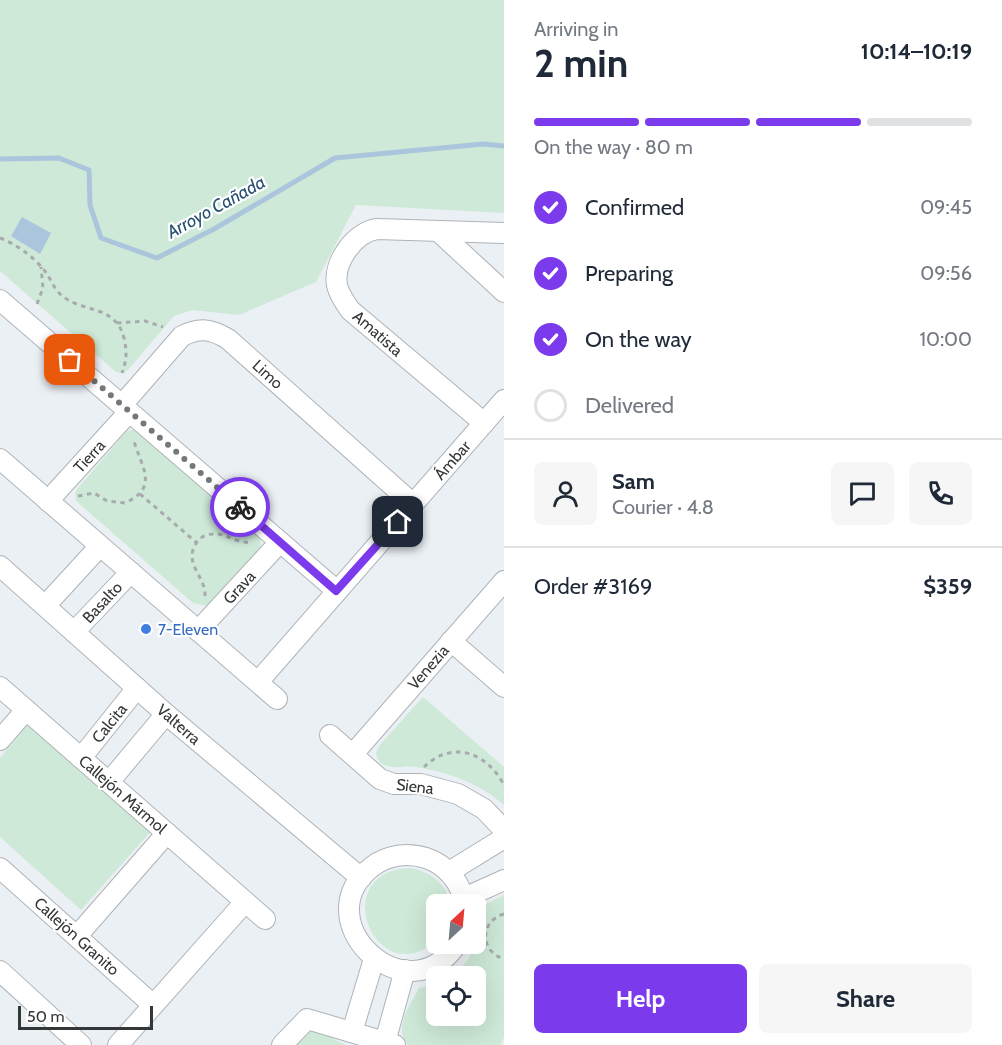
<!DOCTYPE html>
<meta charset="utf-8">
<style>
body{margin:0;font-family:Cabin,sans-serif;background:#f6f6f7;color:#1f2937;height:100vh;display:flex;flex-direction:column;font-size:22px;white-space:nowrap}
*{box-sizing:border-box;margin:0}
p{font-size:20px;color:#747a83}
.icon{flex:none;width:33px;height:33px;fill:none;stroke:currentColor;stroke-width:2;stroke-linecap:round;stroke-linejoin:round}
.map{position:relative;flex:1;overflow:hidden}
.sheet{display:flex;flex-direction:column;background:#fff;width:498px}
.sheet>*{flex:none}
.needle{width:39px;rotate:26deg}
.fabs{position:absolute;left:426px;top:894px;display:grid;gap:12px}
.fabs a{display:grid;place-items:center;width:60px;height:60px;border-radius:9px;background:#fff;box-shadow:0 6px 24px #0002;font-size:30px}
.scale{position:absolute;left:18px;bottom:15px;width:135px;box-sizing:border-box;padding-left:6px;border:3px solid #343738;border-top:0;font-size:16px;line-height:21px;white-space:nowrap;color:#343738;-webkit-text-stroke:4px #fff;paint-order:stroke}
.pin{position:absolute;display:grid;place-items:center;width:51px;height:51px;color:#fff;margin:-26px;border-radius:12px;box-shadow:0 3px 9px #0006}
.courier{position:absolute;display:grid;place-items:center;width:60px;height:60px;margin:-30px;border:4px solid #7c3aed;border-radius:50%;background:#fff;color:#222;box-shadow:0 2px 8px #0007}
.overview em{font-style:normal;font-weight:800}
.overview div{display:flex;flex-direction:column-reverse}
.overview{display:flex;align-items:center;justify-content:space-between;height:102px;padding:0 30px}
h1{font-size:39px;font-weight:800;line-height:45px}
.bar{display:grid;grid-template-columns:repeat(4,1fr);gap:9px 6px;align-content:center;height:72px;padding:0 30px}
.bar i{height:8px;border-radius:4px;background:#e0e1e3}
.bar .on{background:#7c3aed}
.bar p{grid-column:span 4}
.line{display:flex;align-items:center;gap:15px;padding:0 30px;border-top:2px solid #e0e1e3}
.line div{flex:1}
.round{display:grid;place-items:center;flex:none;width:63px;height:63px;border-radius:9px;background:#f6f6f7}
ol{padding:0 30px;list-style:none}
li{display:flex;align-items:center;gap:18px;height:66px}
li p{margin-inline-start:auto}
li .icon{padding:6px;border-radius:50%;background:#7c3aed;color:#fff;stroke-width:4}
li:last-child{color:#747a83}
li i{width:33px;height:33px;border:3px solid #e0e1e3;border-radius:50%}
.cta{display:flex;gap:12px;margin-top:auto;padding:12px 30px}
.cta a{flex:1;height:69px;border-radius:9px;background:#7c3aed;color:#fff;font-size:24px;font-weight:800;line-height:69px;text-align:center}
.cta a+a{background:#f6f6f7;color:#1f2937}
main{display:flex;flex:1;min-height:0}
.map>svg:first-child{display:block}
.green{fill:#cee9d8}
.water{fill:#abc5dc}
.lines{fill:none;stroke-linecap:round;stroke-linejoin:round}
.stream{stroke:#abc5dc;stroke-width:5}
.minor-casing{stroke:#aeb3b8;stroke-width:22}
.path{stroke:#a7abaf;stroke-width:3;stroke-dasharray:4.5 4.5;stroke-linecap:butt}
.minor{stroke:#fff;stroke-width:20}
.done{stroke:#74787a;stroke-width:6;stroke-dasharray:0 10.8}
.route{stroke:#7c3aed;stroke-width:8}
.shop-dot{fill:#3f7fe0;stroke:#fff;stroke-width:2}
.labels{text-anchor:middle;stroke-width:4.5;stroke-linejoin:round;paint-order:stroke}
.street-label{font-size:16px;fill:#343738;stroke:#fff}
.shop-label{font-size:16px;fill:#366cbe;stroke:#fff;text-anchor:start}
.water-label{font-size:18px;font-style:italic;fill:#265071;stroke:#fff}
</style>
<main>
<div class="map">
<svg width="504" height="1045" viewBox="0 0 504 1045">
<rect width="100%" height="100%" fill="#ebf0f5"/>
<g class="green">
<path d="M0,0H504V213L356,205L316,282L239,315L192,310L174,316L128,370L122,373L116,372L0,271Z"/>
<path d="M136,429L259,533L261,545L259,553L208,606L193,603L76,501L75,493L78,488L127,431Z"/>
<path d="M423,697L504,767V805C479,783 448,772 415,767C406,765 395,769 387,766C381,765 377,759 376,753L379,746Z"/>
<path d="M29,724L151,831L81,910L0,837V758Z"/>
<path d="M412,868C431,873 447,883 450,904H436V941C375,994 325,869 412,868Z"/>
<path d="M504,895V1038L500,1045H408C392,1028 411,1004 419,988L436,984V1016H476V976H451C474,961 481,935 481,909L484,905Z"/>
<path d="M308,1029L321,1032L345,1045H292Z"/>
</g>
<path class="water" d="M22,217L51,233L40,254L11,236Z"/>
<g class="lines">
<path class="stream" d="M0,159L59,158L89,170L90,205L101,238L157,258L214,229L335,158L483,144L504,146"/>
<defs>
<g id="minor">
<path d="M438,231L504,292"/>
<path d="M0,300L337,591"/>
<path d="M122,405L182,336C200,327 211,329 228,339L413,504"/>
<path d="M484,423L350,310C345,302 339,295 337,285C333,262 355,232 377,229L504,233"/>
<path d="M0,459L277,699"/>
<path d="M48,501L129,412"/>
<path d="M0,566L166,714L361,878"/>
<path d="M45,606L100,546"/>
<path d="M198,631L280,542"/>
<path d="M74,632L131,572"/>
<path d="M451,641L504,687"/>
<path d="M258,682L504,400"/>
<path d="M0,687L265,919"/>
<path d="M330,735L380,779L394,784H421L458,794L484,809L504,830"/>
<path d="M0,740L26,710"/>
<path d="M353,754L504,581"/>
<path d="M81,758L137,688"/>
<path d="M109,782L166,714"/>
<path d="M0,868L153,1005"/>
<path d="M449,872L504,838"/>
<path d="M464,898L504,880"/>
<path d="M77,936L167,833"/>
<path d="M457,944C406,1019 302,919 373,866C388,855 408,852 426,858C447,865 461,883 465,904"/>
<path d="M0,971L81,1045"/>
<path d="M352,1032L374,959"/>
<path d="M385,1042L405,970"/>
<path d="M118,1045L245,902"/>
<path d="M282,1045L307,1019L395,1045"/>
</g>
</defs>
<use href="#minor" class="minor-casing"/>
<g class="path">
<path d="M0,238C16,244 34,257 44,270C50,277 53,287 59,293C80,314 115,303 124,338C127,352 127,359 122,373"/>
<path d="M37,304L43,288L41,267"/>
<path d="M117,323L145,321L163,327"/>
<path d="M140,494L197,543"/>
<path d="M78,496L94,493L107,501L125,503C160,487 141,467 134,441"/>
<path d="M205,596C206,576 182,563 197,542C202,536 206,534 214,534C227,533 236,544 251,542"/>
<path d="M424,767C453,739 487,753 504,785"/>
<path d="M504,914C479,921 480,952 504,959"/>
</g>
<use href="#minor" class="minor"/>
</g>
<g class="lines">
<path class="done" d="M70,360L240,507"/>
<path class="route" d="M240,507L336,591L398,522"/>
</g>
<circle class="shop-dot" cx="146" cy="629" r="6"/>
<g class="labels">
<g class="street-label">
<text transform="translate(378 333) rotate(41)" y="6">Amatista</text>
<text transform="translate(268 374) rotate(42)" y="6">Limo</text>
<text transform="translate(89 456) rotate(-48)" y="6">Tierra</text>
<text transform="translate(452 460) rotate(-49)" y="6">Ámbar</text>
<text transform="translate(239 587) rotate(-47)" y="6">Grava</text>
<text transform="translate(102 602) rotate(-47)" y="6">Basalto</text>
<text transform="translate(428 667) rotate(-49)" y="6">Venezia</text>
<text transform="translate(109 723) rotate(-51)" y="6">Calcita</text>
<text transform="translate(179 724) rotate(41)" y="6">Valterra</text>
<text transform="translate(415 786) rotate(7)" y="6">Siena</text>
<text transform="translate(123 794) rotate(41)" y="6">Callejón Mármol</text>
<text transform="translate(77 936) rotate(42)" y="6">Callejón Granito</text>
</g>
<g class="shop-label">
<text x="158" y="635">7-Eleven</text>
</g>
<g class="water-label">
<text transform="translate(216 207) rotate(-29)" y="6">Arroyo Cañada</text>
</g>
</g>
</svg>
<div class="fabs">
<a><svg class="needle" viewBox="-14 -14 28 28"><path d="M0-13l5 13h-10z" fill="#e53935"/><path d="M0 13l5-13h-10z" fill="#747a83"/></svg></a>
<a><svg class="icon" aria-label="locate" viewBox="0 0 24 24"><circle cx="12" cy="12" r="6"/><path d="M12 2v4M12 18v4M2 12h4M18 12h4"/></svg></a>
</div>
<div class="scale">50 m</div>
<div class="pin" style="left:70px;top:360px;background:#ea580c"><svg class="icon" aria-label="bag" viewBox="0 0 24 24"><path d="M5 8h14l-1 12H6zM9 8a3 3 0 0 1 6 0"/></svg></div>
<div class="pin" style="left:398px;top:522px;background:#1f2937"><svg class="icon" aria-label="home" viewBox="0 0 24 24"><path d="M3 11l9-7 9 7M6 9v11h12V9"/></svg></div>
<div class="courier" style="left:240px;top:507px"><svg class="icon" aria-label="bike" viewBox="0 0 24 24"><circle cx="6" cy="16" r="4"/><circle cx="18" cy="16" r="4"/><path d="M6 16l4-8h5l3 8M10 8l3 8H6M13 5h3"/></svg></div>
</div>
<section class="sheet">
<div class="overview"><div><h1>2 min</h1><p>Arriving in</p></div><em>10:14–10:19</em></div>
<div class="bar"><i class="on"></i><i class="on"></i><i class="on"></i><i></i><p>On the way · 80 m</p></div>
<ol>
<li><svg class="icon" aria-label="check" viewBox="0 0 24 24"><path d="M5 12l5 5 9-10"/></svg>Confirmed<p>09:45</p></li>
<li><svg class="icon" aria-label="check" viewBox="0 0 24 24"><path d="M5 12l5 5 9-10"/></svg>Preparing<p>09:56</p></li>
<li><svg class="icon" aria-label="check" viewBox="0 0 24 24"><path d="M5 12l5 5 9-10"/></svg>On the way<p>10:00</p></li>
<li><i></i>Delivered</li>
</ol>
<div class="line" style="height:108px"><a class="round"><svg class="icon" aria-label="person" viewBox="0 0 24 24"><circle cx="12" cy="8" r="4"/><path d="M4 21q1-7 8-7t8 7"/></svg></a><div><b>Sam</b><p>Courier · 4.8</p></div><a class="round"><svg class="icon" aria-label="chat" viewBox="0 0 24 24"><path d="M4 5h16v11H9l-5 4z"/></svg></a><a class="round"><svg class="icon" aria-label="phone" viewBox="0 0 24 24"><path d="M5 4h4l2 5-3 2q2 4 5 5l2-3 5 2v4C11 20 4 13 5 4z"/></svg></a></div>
<div class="line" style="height:78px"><div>Order #3169</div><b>$359</b></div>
<div class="cta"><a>Help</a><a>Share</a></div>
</section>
</main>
